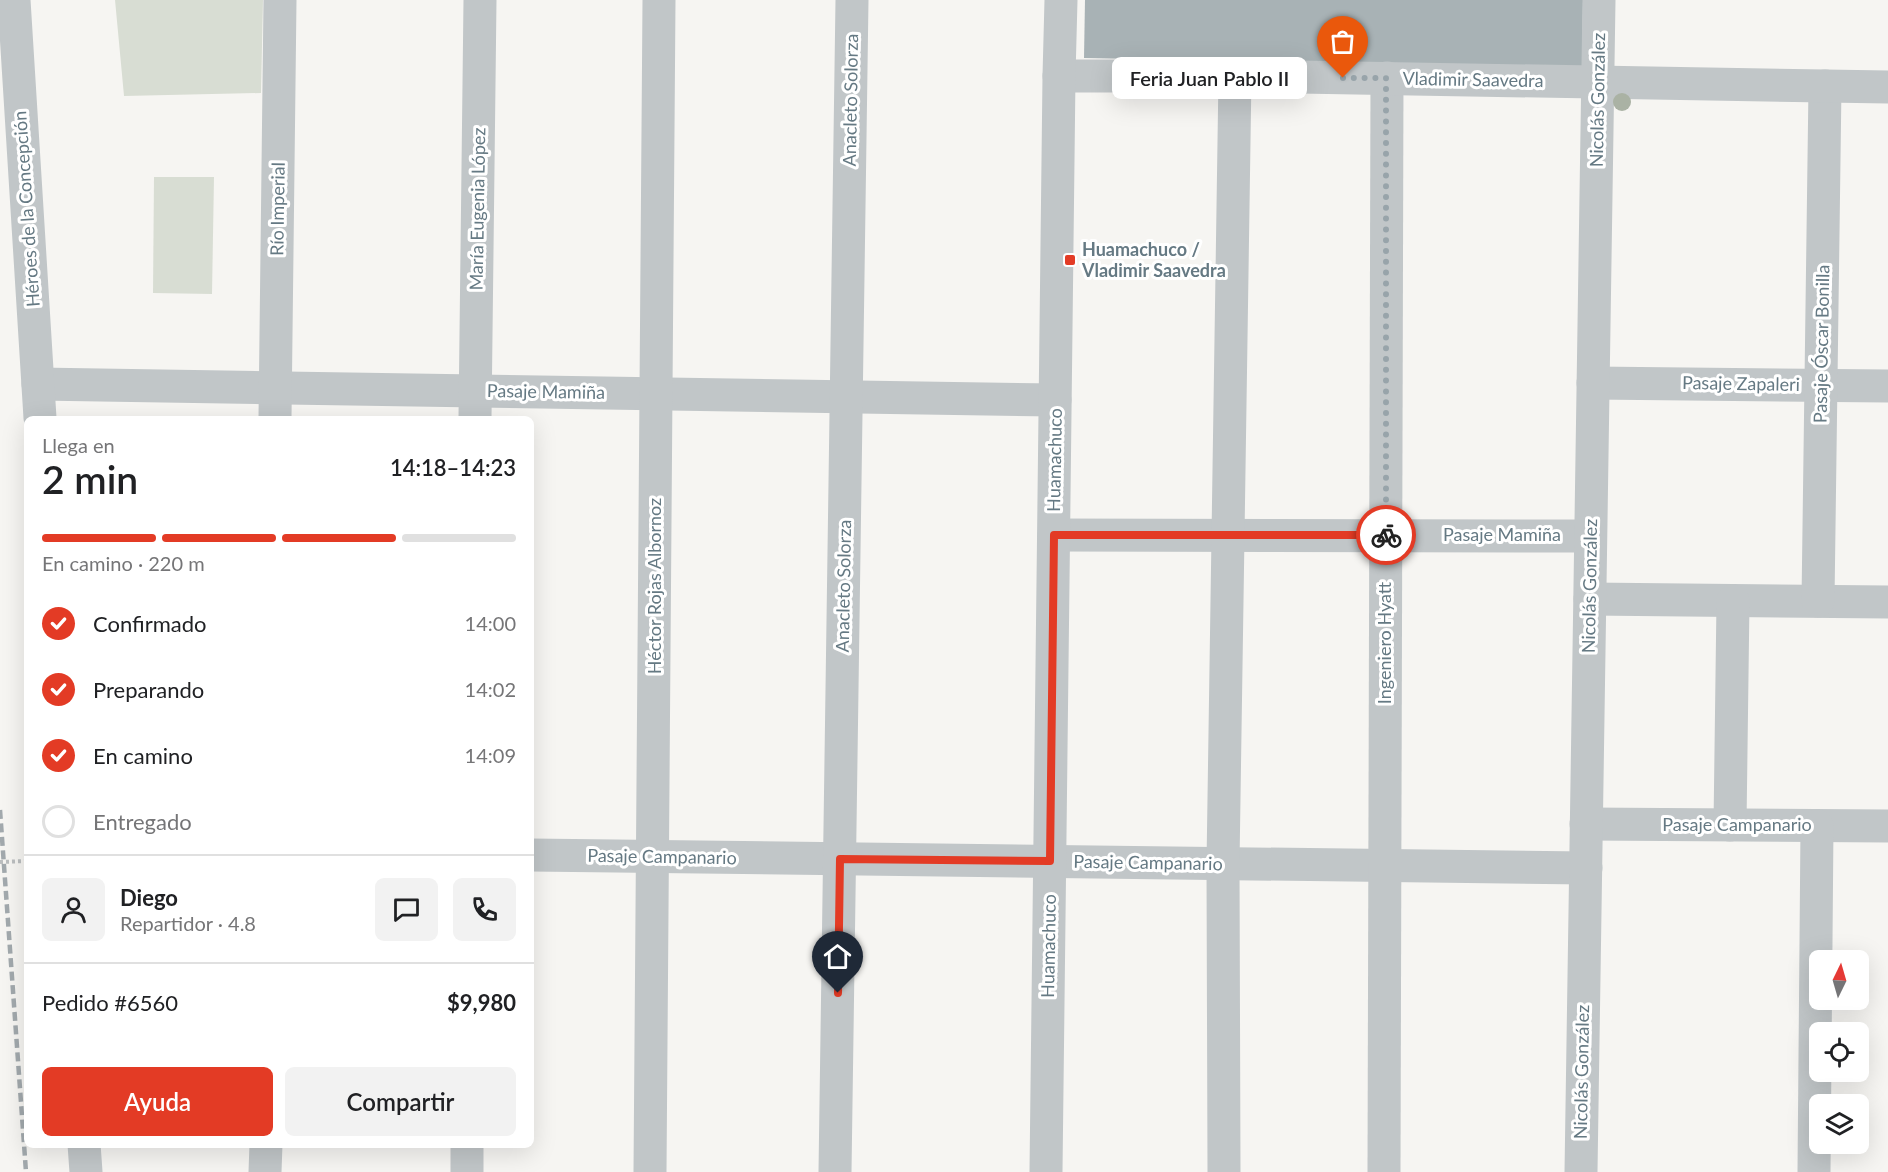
<!DOCTYPE html>
<html lang="es">
<meta charset="utf-8">
<style>
body{margin:0;font-family:Lato,sans-serif;background:#f2f2f2;color:#202124;height:100vh;display:flex;flex-direction:column;font-size:22px;white-space:nowrap}
*{box-sizing:border-box;margin:0}
p{font-size:20px;color:#757577}
.icon{flex:none;width:33px;height:33px;fill:none;stroke:currentColor;stroke-width:2;stroke-linecap:round;stroke-linejoin:round}
.map{position:relative;flex:1;overflow:hidden}
.sheet{position:absolute;left:24px;top:416px;width:510px;height:732px;display:flex;flex-direction:column;background:#fff;border-radius:9px;box-shadow:0 6px 24px #0002}
.sheet>*{flex:none}
.needle{width:39px;rotate:5deg}
.controls{position:absolute;left:1809px;top:950px;display:grid;gap:12px}
.controls a{display:grid;place-items:center;width:60px;height:60px;border-radius:9px;background:#fff;box-shadow:0 6px 24px #0002;font-size:30px}
.pin{position:absolute;display:grid;place-items:center;width:51px;height:51px;color:#fff;margin:-62px -26px;border-radius:50% 50% 50% 0;rotate:-45deg;box-shadow:0 0 6px #0007}
.pin .icon{rotate:45deg}
.courier{position:absolute;display:grid;place-items:center;width:60px;height:60px;margin:-30px;border:4px solid #e33b25;border-radius:50%;background:#fff;color:#222;box-shadow:0 2px 8px #0007}
.bubble{position:absolute;height:42px;border-radius:9px;background:#fff;box-shadow:0 6px 24px #0002;font-size:20px;font-weight:600;line-height:42px;text-align:center}
.overview em{font-style:normal;font-weight:600}
.overview div{display:flex;flex-direction:column-reverse}
.overview{display:flex;align-items:center;justify-content:space-between;height:102px;padding:0 18px}
h1{font-size:39px;font-weight:600;line-height:45px}
.bar{display:grid;grid-template-columns:repeat(4,1fr);gap:9px 6px;align-content:center;height:72px;padding:0 18px}
.bar i{height:8px;border-radius:4px;background:#e0e0e0}
.bar .selected{background:#e33b25}
.bar p{grid-column:span 4}
.line{display:flex;align-items:center;gap:15px;padding:0 18px;border-top:2px solid #e0e0e0}
.line div{flex:1}
.round{display:grid;place-items:center;flex:none;width:63px;height:63px;border-radius:9px;background:#f2f2f2}
ol{padding:0 18px;list-style:none}
li{display:flex;align-items:center;gap:18px;height:66px}
li p{margin-inline-start:auto}
li .icon{padding:6px;border-radius:50%;background:#e33b25;color:#fff;stroke-width:4}
li:last-child{color:#757577}
li i{width:33px;height:33px;border:3px solid #e0e0e0;border-radius:50%}
.primary-button{display:flex;gap:12px;margin-top:auto;padding:12px 18px}
.primary-button a{flex:1;height:69px;border-radius:9px;background:#e33b25;color:#fff;font-size:24px;font-weight:600;line-height:69px;text-align:center}
.primary-button a+a{background:#f2f2f2;color:#202124}
.map>svg:first-child{display:block}
.green{fill:#d8ddd3}
.building{fill:#a8b2b5}
.lines{fill:none;stroke-linecap:round;stroke-linejoin:round}
.path{stroke:#bbbebf;stroke-width:4;stroke-dasharray:3 3;stroke-linecap:butt}
.minor{stroke:#c1c6c8;stroke-width:33}
.tertiary{stroke:#c1c6c8;stroke-width:33}
.rail{stroke:#a2a9ad;stroke-width:4.5;stroke-dasharray:9 4.5;stroke-linecap:butt}
.tree{fill:#aab2a4}
.done{stroke:#98a4aa;stroke-width:6;stroke-dasharray:0 10.8}
.route{stroke:#e33b25;stroke-width:8}
.poi-dot{fill:#e33b25;stroke:#fff;stroke-width:2}
.labels{text-anchor:middle;stroke-width:6;stroke-linejoin:round;paint-order:stroke}
.street-label{font-size:18px;fill:#657983;stroke:#fff}
.poi-label{font-size:18px;font-weight:bold;fill:#657983;stroke:#fff;text-anchor:start}
</style>
<div class="map">
<svg width="1888" height="1172" viewBox="0 0 1888 1172">
<rect width="100%" height="100%" fill="#f6f5f2"/>
<g class="green">
<path d="M115,0H263L261,93L124,96Z"/>
<path d="M154,177H214L212,294L153,293Z"/>
</g>
<path class="building" d="M1085,0H1583L1582,67L1084,58Z"/>
<g class="lines">
<path class="path" d="M0,862L27,861"/>
<g class="minor">
<path d="M1593,383L1888,386"/>
<path d="M38,384L1055,400"/>
<path d="M275,418L280,0"/>
<path d="M475,418L480,0"/>
<path d="M1054,535L1590,536"/>
<path d="M1590,599L1888,602"/>
<path d="M1818,601L1825,86"/>
<path d="M1586,824L1888,826"/>
<path d="M1730,825L1733,601"/>
<path d="M531,855L1586,868"/>
<path d="M265,1172L266,1144"/>
<path d="M467,1172V1144"/>
<path d="M650,1172L659,0"/>
<path d="M835,1172L852,0"/>
<path d="M1224,1172L1223,864L1235,76"/>
<path d="M1384,1172L1387,78"/>
<path d="M1581,1172L1599,0"/>
<path d="M1814,1172L1817,826"/>
</g>
<g class="tertiary">
<path d="M14,0L40,418"/>
<path d="M1059,76H1235L1888,87"/>
<path d="M84,1144L86,1172"/>
<path d="M1046,1172L1059,76L1061,0"/>
</g>
<path class="rail" d="M0,810L26,1172"/>
</g>
<circle class="tree" cx="1622" cy="102" r="9"/>
<g class="lines">
<path class="done" d="M1343,78H1386V535"/>
<path class="route" d="M838,993L840,859L1050,861L1054,535H1386"/>
</g>
<rect class="poi-dot" x="1064" y="254" width="12" height="12" rx="3"/>
<g class="labels">
<g class="street-label">
<text transform="translate(1473 80) rotate(1)" y="6">Vladimir Saavedra</text>
<text transform="translate(851 100) rotate(-89)" y="6">Anacleto Solorza</text>
<text transform="translate(1598 100) rotate(-89)" y="6">Nicolás González</text>
<text transform="translate(27 209) rotate(-94)" y="6">Héroes de la Concepción</text>
<text transform="translate(278 209) rotate(-89)" y="6">Río Imperial</text>
<text transform="translate(478 209) rotate(-89)" y="6">María Eugenia López</text>
<text transform="translate(1822 344) rotate(-89)" y="6">Pasaje Óscar Bonilla</text>
<text transform="translate(1741 384) rotate(1)" y="6">Pasaje Zapaleri</text>
<text transform="translate(546 392) rotate(1)" y="6">Pasaje Mamiña</text>
<text transform="translate(1055 460) rotate(-89)" y="6">Huamachuco</text>
<text x="1502" y="541">Pasaje Mamiña</text>
<text transform="translate(655 586) rotate(-90)" y="6">Héctor Rojas Albornoz</text>
<text transform="translate(844 586) rotate(-89)" y="6">Anacleto Solorza</text>
<text transform="translate(1590 586) rotate(-89)" y="6">Nicolás González</text>
<text transform="translate(1385 643) rotate(-90)" y="6">Ingeniero Hyatt</text>
<text x="1737" y="831">Pasaje Campanario</text>
<text transform="translate(662 857) rotate(1)" y="6">Pasaje Campanario</text>
<text transform="translate(1148 863) rotate(1)" y="6">Pasaje Campanario</text>
<text transform="translate(1049 946) rotate(-89)" y="6">Huamachuco</text>
<text transform="translate(1582 1072) rotate(-89)" y="6">Nicolás González</text>
</g>
<g class="poi-label">
<text x="1082" y="256">Huamachuco /<tspan x="1082" dy="21">Vladimir Saavedra</tspan></text>
</g>
</g>
</svg>
<div class="controls">
<a><svg class="needle" viewBox="-14 -14 28 28"><path d="M0-13l5 13h-10z" fill="#e53935"/><path d="M0 13l5-13h-10z" fill="#757577"/></svg></a>
<a><svg class="icon" aria-label="locate" viewBox="0 0 24 24"><circle cx="12" cy="12" r="6"/><path d="M12 2v4M12 18v4M2 12h4M18 12h4"/></svg></a>
<a><svg class="icon" aria-label="layers" viewBox="0 0 24 24"><path d="M12 4l9 5-9 5-9-5zM3 14l9 5 9-5"/></svg></a>
</div>
<div class="pin" style="left:1343px;top:78px;background:#ea580c"><svg class="icon" aria-label="bag" viewBox="0 0 24 24"><path d="M5 8h14l-1 12H6zM9 8a3 3 0 0 1 6 0"/></svg></div>
<div class="pin" style="left:838px;top:993px;background:#1f2937"><svg class="icon" aria-label="home" viewBox="0 0 24 24"><path d="M3 11l9-7 9 7M6 9v11h12V9"/></svg></div>
<div class="courier" style="left:1386px;top:535px"><svg class="icon" aria-label="bike" viewBox="0 0 24 24"><circle cx="6" cy="16" r="4"/><circle cx="18" cy="16" r="4"/><path d="M6 16l4-8h5l3 8M10 8l3 8H6M13 5h3"/></svg></div>
<div class="bubble" style="left:1112px;top:57px;width:195px">Feria Juan Pablo II</div>
<section class="sheet">
<div class="overview"><div><h1>2 min</h1><p>Llega en</p></div><em>14:18–14:23</em></div>
<div class="bar"><i class="selected"></i><i class="selected"></i><i class="selected"></i><i></i><p>En camino · 220 m</p></div>
<ol>
<li><svg class="icon" aria-label="check" viewBox="0 0 24 24"><path d="M5 12l5 5 9-10"/></svg>Confirmado<p>14:00</p></li>
<li><svg class="icon" aria-label="check" viewBox="0 0 24 24"><path d="M5 12l5 5 9-10"/></svg>Preparando<p>14:02</p></li>
<li><svg class="icon" aria-label="check" viewBox="0 0 24 24"><path d="M5 12l5 5 9-10"/></svg>En camino<p>14:09</p></li>
<li><i></i>Entregado</li>
</ol>
<div class="line" style="height:108px"><a class="round"><svg class="icon" aria-label="person" viewBox="0 0 24 24"><circle cx="12" cy="8" r="4"/><path d="M4 21q1-7 8-7t8 7"/></svg></a><div><b>Diego</b><p>Repartidor · 4.8</p></div><a class="round"><svg class="icon" aria-label="chat" viewBox="0 0 24 24"><path d="M4 5h16v11H9l-5 4z"/></svg></a><a class="round"><svg class="icon" aria-label="phone" viewBox="0 0 24 24"><path d="M5 4h4l2 5-3 2q2 4 5 5l2-3 5 2v4C11 20 4 13 5 4z"/></svg></a></div>
<div class="line" style="height:78px"><div>Pedido #6560</div><b>$9,980</b></div>
<div class="primary-button"><a>Ayuda</a><a>Compartir</a></div>
</section>
</div>
